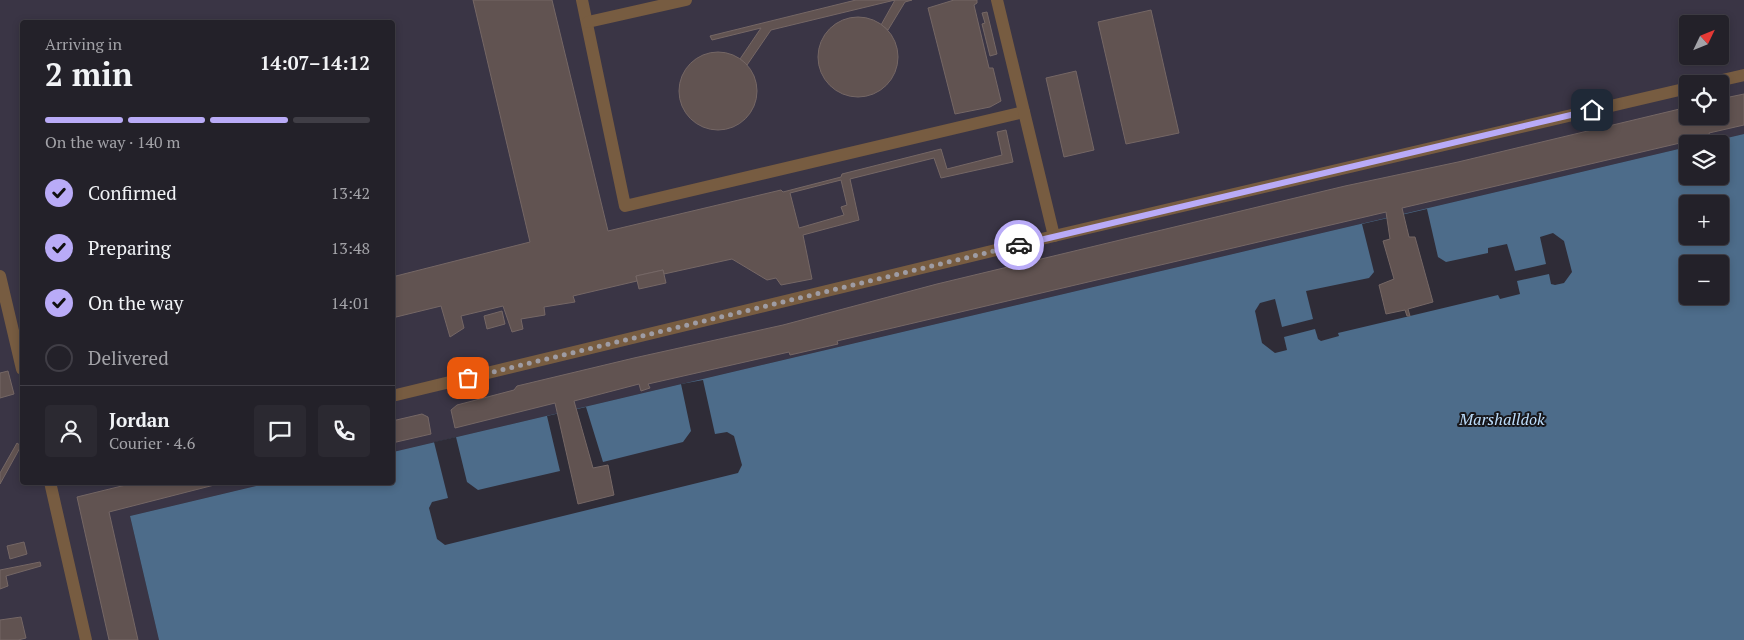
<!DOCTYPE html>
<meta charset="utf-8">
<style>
body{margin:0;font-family:"PT Serif",serif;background:#2b2931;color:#f1f3f6;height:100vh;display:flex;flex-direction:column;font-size:19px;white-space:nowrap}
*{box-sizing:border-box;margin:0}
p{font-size:16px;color:#a3a3a8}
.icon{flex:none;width:28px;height:28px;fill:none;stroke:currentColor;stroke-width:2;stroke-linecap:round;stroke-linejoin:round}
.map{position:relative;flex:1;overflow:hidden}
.side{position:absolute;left:20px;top:20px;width:375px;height:465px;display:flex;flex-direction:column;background:#232129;border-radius:5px;box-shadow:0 2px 8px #0003,0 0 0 1px #403e46}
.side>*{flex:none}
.needle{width:32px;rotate:47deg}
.tools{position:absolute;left:1679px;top:15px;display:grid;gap:10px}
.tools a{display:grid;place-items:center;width:50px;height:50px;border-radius:5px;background:#232129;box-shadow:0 2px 8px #0003,0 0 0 1px #403e46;font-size:25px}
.pin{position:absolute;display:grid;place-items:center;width:42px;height:42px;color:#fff;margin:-21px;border-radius:10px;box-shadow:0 2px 8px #0006}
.courier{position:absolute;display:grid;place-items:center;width:50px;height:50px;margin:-25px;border:4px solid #b9abf7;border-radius:50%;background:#fff;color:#222;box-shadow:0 1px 6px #0007}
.headline em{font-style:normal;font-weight:800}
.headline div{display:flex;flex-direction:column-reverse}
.headline{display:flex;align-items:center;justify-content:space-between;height:85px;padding:0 25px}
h1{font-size:32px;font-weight:800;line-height:38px}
.bar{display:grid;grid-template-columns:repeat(4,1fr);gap:8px 5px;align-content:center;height:60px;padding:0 25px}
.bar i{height:6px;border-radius:4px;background:#403e46}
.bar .current{background:#b9abf7}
.bar p{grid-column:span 4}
.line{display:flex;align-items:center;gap:12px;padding:0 25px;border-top:1px solid #403e46}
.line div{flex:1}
.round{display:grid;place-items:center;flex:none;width:52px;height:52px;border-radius:5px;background:#2b2931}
ol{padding:0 25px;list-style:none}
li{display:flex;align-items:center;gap:15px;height:55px}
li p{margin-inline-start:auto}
li .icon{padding:5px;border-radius:50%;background:#b9abf7;color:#111;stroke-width:4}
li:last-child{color:#a3a3a8}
li i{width:28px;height:28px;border:2px solid #403e46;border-radius:50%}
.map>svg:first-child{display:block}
.built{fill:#3a3545;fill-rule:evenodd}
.water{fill:#4d6c8a;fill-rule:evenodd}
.pier{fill:#2f2c37}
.building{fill:#615351;stroke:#756765;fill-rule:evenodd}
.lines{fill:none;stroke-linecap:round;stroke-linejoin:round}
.service{stroke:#775c41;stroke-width:12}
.done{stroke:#9e9ca4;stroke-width:5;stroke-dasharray:0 9}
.route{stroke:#b9abf7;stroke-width:6}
.labels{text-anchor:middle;stroke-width:4;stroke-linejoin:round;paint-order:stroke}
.water-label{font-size:16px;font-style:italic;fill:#bedefc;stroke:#17161a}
</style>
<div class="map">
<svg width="1744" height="640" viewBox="0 0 1744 640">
<rect width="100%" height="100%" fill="#2f2c37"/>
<path class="built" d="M0,0H1744V134L1701,144H1688L1687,147L393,452L392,22H22V482L269,483L130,516L159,640H0ZM1688,24H1720V56H1688ZM1688,84H1720V116H1688Z"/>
<path class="water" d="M1744,134V640H159L130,516L269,483L392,482L393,452L1687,147L1688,176H1720V144H1701ZM1688,204H1720V236H1688ZM1688,264H1720V296H1688Z"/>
<g class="pier">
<path d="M1427,209L1438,257L1446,262L1488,253V248L1507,244L1515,271L1546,264L1540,237L1553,233L1564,241L1572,272L1564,283L1555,285L1551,284L1549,274L1517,281L1520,294L1500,299L1498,295L1410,316L1338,333L1339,336L1321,341L1318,339L1315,329L1284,337L1287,350L1275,353L1262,343L1255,311L1260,303L1275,299L1282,327L1313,319L1306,291L1369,278L1374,272L1362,224Z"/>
<path d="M703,380L715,434L727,432L734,436L742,465L738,473L445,545L437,539L429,508L432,502L448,498L434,442L456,437L467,482L478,490L560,471L547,416L586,407L603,462L683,442L691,431L681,384Z"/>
</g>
<g class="building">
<path d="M473,0H552L608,231L781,190L783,192L841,177L842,174L941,149L947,169L1002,155L997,132L1006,130L1013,162L941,178L934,158L850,179L859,220L803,235L812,279L781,285L776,278L767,280L732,259L664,274L663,270L636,276L637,281L573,296L575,302L544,307L545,315L521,319L523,329L512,332L503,306L461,316L464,328L450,337L441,306L392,318V277L530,242ZM841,180L847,205L841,207L844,215L799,228L790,193Z"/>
<path d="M856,0H895L771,30L747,65L740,59L761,28L712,40L710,36Z"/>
<path d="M895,0H912L905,2L888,30L881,25Z"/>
<path d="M954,0H977V3L974,5L989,68H993L1001,101L990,107L955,114L928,8Z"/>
<path d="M1151,10L1179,133L1126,144L1098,22Z"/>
<path d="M987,12L997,54L990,56L982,24L985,23L982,13Z"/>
<circle cx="858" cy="57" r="40"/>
<circle cx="718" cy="91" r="39"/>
<path d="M1076,71L1094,150L1064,157L1046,78Z"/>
<path d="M1744,94V125L1709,133L1710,136L1402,208L1409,237H1415L1433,302L1408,309L1410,316H1407L1405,310L1386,314L1379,285L1394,279L1383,241L1390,239L1386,212L837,341L838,344L790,355L789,352L648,384L650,388L641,391L639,384L574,401L593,468L608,465L614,495L578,504L555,403L455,428L451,410L457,405L514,390L517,386L634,358L783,325L937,284L1345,186L1458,162L1688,107V116H1720V99Z"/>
<path d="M663,270L666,283L639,289L636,276Z"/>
<path d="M502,311L505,324L487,329L484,316Z"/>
<path d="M8,371L14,394L0,398V373Z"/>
<path d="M422,414L428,417L431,434L392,443V421Z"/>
<path d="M17,443L21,446L0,484V473Z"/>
<path d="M138,482H226L109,512L138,640H109L77,497Z"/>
<path d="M24,542L27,554L10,559L7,546Z"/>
<path d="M40,562L41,566L6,576L8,586L0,589V570Z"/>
<path d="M21,617L26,638L18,640H0V620Z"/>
</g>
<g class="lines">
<g class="service">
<path d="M582,0L625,206L1024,112"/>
<path d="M997,0L1054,236"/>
<path d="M588,22L686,0"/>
<path d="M1705,84L1744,75"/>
<path d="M0,276L22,369"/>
<path d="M392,396L1054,236L1688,88"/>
<path d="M50,482L86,640"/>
</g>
</g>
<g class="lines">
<path class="done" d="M468,378L1019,245"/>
<path class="route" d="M1019,245L1592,110"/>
</g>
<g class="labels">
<g class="water-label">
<text x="1502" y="425">Marshalldok</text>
</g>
</g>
</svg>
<div class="tools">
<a><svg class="needle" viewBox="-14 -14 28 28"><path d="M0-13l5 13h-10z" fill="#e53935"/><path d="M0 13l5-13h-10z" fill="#a3a3a8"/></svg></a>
<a><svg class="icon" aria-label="locate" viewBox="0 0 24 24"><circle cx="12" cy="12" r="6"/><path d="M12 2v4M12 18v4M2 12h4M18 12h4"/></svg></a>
<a><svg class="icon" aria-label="layers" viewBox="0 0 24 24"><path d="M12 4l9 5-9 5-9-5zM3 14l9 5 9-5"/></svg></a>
<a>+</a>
<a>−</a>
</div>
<div class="pin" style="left:468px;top:378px;background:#ea580c"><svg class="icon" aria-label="bag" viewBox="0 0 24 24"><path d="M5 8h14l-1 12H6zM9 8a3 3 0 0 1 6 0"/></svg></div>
<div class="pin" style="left:1592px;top:110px;background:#1f2937"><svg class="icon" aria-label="home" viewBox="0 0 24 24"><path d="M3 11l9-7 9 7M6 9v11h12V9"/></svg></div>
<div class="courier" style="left:1019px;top:245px"><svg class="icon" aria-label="car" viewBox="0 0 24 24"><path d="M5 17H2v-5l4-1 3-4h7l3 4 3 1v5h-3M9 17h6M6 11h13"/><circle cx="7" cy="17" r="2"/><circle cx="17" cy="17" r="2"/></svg></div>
<section class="side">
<div class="headline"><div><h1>2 min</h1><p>Arriving in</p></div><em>14:07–14:12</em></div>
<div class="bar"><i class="current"></i><i class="current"></i><i class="current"></i><i></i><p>On the way · 140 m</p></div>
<ol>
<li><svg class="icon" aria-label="check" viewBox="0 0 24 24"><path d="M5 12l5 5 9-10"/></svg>Confirmed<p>13:42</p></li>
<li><svg class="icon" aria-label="check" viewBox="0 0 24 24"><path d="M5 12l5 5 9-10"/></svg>Preparing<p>13:48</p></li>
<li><svg class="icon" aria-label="check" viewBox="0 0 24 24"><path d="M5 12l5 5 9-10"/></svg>On the way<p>14:01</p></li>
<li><i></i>Delivered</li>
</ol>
<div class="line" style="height:90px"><a class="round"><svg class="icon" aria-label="person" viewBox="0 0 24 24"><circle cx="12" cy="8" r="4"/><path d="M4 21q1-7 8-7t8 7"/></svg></a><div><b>Jordan</b><p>Courier · 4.6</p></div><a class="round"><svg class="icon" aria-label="chat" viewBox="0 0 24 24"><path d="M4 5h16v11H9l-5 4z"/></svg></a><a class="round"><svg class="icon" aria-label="phone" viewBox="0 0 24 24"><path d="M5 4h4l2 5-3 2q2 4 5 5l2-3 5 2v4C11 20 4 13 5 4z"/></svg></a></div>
</section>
</div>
